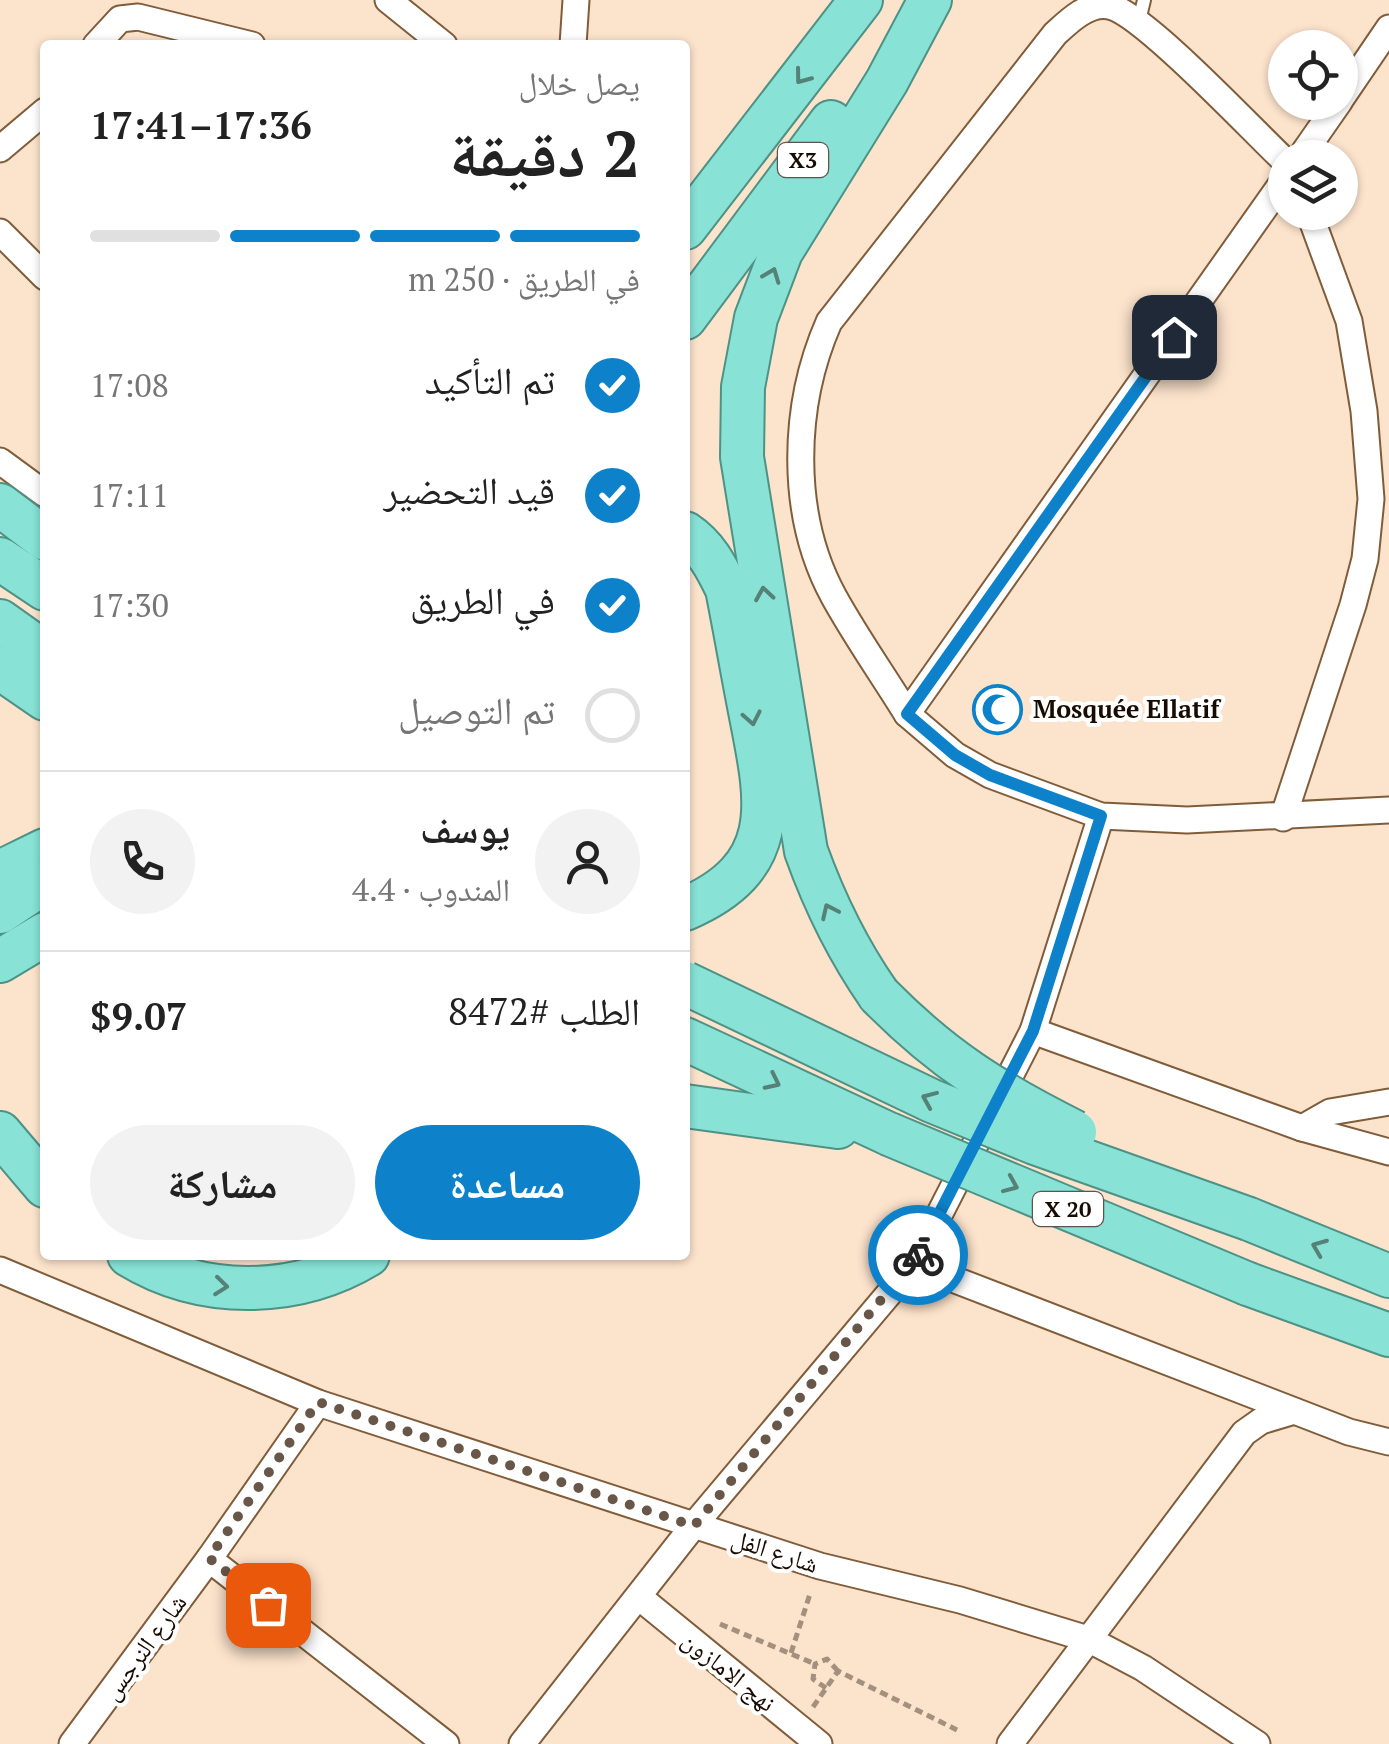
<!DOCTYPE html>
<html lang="ar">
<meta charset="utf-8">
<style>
body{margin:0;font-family:"PT Serif","Noto Naskh Arabic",serif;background:#f2f2f2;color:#222;direction:rtl;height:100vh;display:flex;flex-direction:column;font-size:38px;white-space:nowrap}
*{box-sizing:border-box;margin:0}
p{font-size:32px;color:#767676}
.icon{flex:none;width:55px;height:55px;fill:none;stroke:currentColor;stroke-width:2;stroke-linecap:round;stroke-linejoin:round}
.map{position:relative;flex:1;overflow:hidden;direction:ltr}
.sheet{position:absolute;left:40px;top:40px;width:650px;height:1220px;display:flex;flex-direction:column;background:#fff;border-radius:10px;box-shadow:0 2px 8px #0004;direction:rtl}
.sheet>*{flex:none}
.buttons{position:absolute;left:1268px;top:30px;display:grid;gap:20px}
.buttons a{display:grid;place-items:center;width:90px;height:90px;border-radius:50%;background:#fff;box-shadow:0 2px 8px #0004;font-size:50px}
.pin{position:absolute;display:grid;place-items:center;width:85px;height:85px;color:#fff;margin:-42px;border-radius:20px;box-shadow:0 5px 15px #0006}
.courier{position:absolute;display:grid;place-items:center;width:100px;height:100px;margin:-50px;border:8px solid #0d82cb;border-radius:50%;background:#fff;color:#222;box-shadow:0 2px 12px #0007}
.head em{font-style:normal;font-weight:700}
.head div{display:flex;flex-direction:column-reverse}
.head{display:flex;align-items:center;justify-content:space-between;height:170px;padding:0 50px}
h1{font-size:65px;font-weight:700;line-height:75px}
.bar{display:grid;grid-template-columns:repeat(4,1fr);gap:15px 10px;align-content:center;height:120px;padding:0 50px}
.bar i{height:12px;border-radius:8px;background:#e0e0e0}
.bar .current{background:#0d82cb}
.bar p{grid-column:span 4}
.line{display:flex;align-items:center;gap:25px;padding:0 50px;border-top:2px solid #e0e0e0}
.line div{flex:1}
.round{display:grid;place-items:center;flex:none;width:105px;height:105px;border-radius:52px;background:#f2f2f2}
ol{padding:0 50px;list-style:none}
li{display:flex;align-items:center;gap:30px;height:110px}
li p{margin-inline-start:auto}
li .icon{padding:10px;border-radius:50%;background:#0d82cb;color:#fff;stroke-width:4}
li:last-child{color:#767676}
li i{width:55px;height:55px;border:5px solid #e0e0e0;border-radius:50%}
.action{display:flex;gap:20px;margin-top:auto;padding:20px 50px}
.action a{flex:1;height:115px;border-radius:60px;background:#0d82cb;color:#fff;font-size:40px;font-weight:700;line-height:115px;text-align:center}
.action a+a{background:#f2f2f2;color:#222}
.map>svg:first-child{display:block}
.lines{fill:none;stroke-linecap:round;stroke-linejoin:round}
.service-casing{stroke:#805d3a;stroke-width:16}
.minor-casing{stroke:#805d3a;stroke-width:29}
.trunk-casing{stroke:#4e9285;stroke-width:46}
.path{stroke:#a4907e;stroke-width:5;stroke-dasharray:8 5;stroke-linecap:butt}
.service{stroke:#fff;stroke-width:12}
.minor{stroke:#fff;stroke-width:25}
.trunk{stroke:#88e2d6;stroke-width:42}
.trunk-bridge-casing{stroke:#4e9285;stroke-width:46;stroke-linecap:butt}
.trunk-bridge{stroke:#88e2d6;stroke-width:42}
.oneway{stroke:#568176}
.done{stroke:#685748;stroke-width:10;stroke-dasharray:0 18}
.route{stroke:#0d82cb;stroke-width:12}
.labels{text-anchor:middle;stroke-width:8;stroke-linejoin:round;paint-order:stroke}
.shield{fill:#fff;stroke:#5d544d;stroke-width:2.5}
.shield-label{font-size:22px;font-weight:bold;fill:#180b01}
.poi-label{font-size:25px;font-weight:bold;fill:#180b01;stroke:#fff;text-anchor:start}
.street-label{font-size:25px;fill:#180b01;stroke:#fff}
</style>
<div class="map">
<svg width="1389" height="1744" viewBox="0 0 1389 1744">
<rect width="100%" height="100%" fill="#fce3cc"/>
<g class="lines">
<defs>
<path id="service" d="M1139,21L1144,0"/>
<g id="minor">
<path d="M388,0L444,45"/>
<path d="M96,45L120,19L138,17L252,45"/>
<path d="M573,45L576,0"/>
<path d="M1340,100L1389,28"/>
<path d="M0,149L45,111"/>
<path d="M1300,158L1339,102"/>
<path d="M1285,179L907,714L955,755L990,775L1101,816L1187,820L1389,810"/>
<path d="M0,232L45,277"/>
<path d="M0,461L45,494"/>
<path d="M907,714C883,675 856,637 834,597C789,515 792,406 829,322L1055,34C1068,22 1088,2 1109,6C1143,13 1253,131 1285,161"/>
<path d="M1283,818L1353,605L1365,559L1371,499L1364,411L1349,321L1309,212"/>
<path d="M1033,1031L1302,1128L1389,1152"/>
<path d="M1302,1128L1330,1112L1389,1102"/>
<path d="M914,1264L1349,1432L1389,1442"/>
<path d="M0,1270L318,1403L820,1566L960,1600L1088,1639L1143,1668L1257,1744"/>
<path d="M209,1559L446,1744"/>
<path d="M639,1597L819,1744"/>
<path d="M72,1744L209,1559L318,1403"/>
<path d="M522,1744L694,1525L914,1264L1033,1031L1101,816"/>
<path d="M1010,1744L1244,1433L1261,1421L1294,1411"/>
</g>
<g id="trunk">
<path d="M685,228L861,0"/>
<path d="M685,318L831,122"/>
<path d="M0,505L45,539"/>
<path d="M685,533C706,547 716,566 727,589C735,629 742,670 750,711C767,799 785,866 685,909"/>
<path d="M0,559L45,589"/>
<path d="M0,621L45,653"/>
<path d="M0,668L45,699"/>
<path d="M0,872L45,850"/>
<path d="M0,912L45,882"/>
<path d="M0,961L45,934"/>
<path d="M879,995C847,949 825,904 806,851L742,457L743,387L756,318L781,252L887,81L930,0"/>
<path d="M685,1039L889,1134"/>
<path d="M685,1106L838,1127"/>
<path d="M0,1133L45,1186"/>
<path d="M1249,1219L1389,1276"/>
<path d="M129,1255C201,1299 295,1299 368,1255"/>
<path d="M1248,1284L1389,1335"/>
</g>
</defs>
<use href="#service" class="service-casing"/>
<use href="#minor" class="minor-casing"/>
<use href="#trunk" class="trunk-casing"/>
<g class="path">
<path d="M720,1624L815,1664"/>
<path d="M791,1653L810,1594"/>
<path d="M826,1688L813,1679L815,1664L827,1659L838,1671"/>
<path d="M813,1707L838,1671L957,1730"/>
</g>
<use href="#service" class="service"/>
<use href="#minor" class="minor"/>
<use href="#trunk" class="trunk"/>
<defs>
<g id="trunk-bridge">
<path d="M685,983L932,1101L1035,1143L1249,1219"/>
<path d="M879,995C942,1059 995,1092 1075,1132"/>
<path d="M889,1134L1248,1284"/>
</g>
</defs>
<use href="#trunk-bridge" class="trunk-bridge-casing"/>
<use href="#trunk-bridge" class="trunk-bridge"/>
</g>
<defs><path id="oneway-chevron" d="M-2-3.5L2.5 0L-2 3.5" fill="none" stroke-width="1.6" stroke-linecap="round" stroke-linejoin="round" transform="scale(2.5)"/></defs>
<g class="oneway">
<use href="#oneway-chevron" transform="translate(802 77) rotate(127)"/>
<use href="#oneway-chevron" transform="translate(772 275) rotate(-69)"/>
<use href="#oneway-chevron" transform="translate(764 594) rotate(-99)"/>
<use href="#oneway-chevron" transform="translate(752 718) rotate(79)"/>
<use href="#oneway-chevron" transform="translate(829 911) rotate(-115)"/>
<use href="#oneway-chevron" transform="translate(773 1082) rotate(26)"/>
<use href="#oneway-chevron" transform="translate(929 1099) rotate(-157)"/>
<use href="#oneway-chevron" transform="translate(1011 1185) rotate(23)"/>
<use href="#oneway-chevron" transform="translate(1319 1247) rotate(-158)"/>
<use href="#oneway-chevron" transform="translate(221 1286) rotate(6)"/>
</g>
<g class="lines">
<path class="done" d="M268,1605L209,1558L318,1402L694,1526L918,1255"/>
<path class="route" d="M918,1255L1033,1031L1101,816L990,775L955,755L907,714L1174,337"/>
</g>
<defs>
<symbol id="mosque-ring" viewBox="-11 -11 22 22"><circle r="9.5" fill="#fff" stroke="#0d82cb" stroke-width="1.5"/><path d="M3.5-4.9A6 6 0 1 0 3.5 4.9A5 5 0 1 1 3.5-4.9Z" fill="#0d82cb"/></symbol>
</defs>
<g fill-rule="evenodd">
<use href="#mosque-ring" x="970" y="682" width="55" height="55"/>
</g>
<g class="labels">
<g class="shield">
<rect x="778" y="143" width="50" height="34" rx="8"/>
<rect x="1033" y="1192" width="70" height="34" rx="8"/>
</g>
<g class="shield-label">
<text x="803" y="168">X3</text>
<text x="1068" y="1217">X 20</text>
</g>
<g class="poi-label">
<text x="1033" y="718">Mosquée Ellatif</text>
</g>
<g class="street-label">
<text transform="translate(775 1551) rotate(18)" y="9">شارع الفل</text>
<text transform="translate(144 1647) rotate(-54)" y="9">شارع النرجس</text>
<text transform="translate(729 1671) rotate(39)" y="9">نهج الامازون</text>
</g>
</g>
</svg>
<div class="buttons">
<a><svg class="icon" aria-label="locate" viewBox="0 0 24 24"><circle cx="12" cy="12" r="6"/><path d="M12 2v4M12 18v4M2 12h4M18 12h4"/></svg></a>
<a><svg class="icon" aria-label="layers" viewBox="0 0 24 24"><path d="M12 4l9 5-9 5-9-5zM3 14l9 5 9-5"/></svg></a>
</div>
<div class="pin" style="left:268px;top:1605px;background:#ea580c"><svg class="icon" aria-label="bag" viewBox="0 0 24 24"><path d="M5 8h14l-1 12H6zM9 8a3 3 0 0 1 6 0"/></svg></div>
<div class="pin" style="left:1174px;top:337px;background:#1f2937"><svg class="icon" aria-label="home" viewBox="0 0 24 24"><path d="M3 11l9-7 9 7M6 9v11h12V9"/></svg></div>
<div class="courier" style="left:918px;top:1255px"><svg class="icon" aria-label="bike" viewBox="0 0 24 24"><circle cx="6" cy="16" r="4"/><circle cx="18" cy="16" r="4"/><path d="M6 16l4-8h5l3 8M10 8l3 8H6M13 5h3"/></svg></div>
<section class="sheet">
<div class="head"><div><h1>2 دقيقة</h1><p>يصل خلال</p></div><em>17:36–17:41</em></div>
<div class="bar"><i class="current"></i><i class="current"></i><i class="current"></i><i></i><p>في الطريق · 250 m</p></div>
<ol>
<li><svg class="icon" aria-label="check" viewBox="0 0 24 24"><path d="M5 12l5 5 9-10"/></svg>تم التأكيد<p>17:08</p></li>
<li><svg class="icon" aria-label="check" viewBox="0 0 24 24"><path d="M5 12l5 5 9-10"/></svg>قيد التحضير<p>17:11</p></li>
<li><svg class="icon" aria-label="check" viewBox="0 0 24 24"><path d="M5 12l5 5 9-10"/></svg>في الطريق<p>17:30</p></li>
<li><i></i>تم التوصيل</li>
</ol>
<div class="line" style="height:180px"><a class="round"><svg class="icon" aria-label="person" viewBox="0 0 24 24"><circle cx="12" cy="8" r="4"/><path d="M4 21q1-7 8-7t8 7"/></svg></a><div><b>يوسف</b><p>المندوب · 4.4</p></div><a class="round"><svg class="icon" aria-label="phone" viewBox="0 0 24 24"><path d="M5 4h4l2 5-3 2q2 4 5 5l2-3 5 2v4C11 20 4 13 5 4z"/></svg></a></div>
<div class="line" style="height:130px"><div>الطلب #8472</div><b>$9.07</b></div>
<div class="action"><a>مساعدة</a><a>مشاركة</a></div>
</section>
</div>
